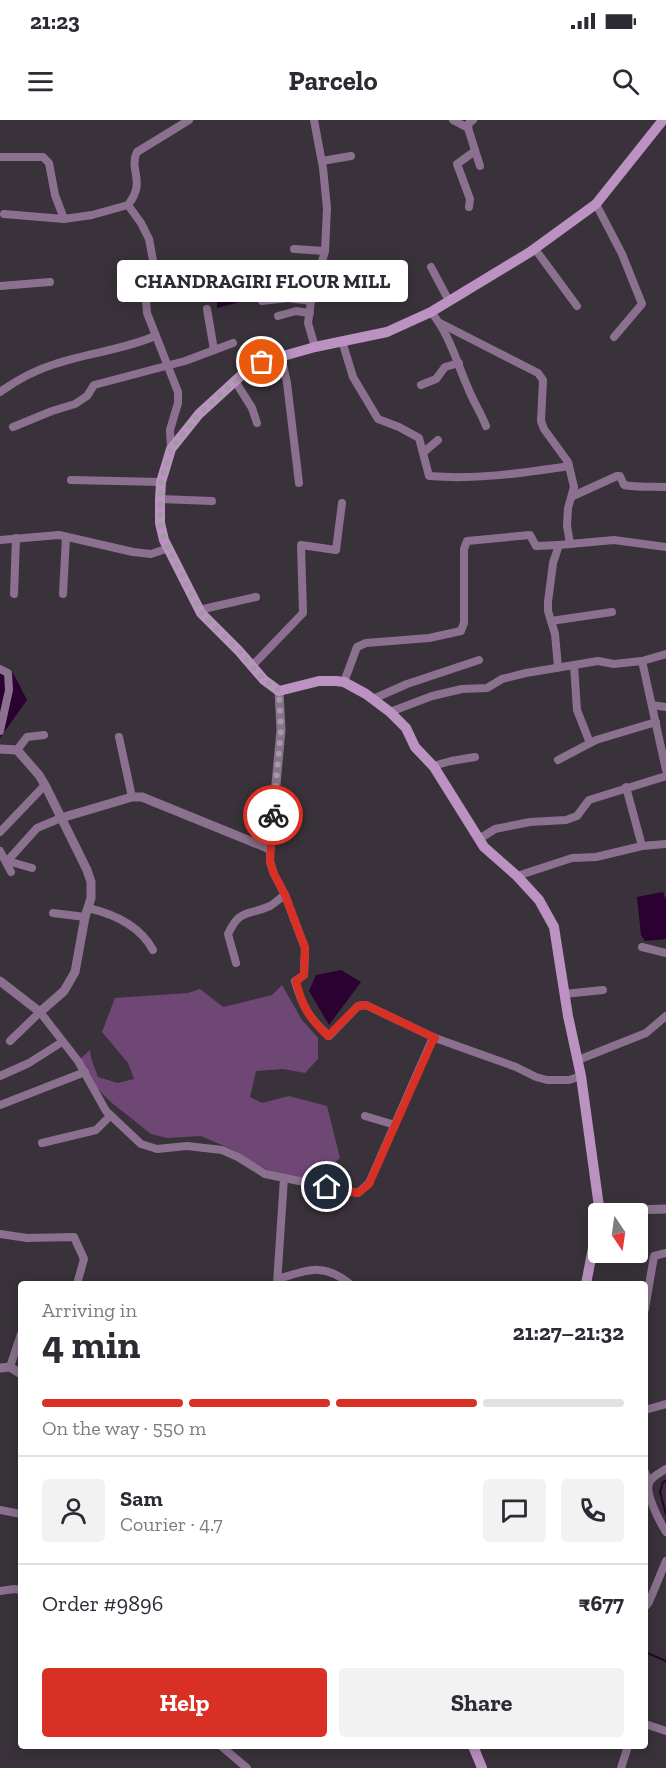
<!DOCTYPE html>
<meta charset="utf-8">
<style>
body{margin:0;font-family:"Zilla Slab",serif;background:#f2f2f3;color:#2b2b33;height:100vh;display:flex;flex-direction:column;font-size:22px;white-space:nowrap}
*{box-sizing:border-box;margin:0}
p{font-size:20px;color:#7c7c81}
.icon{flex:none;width:33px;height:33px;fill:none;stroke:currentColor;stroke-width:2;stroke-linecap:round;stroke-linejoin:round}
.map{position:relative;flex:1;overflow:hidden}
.details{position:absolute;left:18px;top:1161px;width:630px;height:468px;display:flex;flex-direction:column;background:#fff;border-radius:6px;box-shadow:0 3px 15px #0003}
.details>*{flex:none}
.needle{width:39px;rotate:167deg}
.controls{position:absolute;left:588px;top:1083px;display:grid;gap:12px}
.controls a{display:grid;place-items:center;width:60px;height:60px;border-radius:6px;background:#fff;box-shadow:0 3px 15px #0003;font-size:30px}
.pin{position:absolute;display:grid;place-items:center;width:51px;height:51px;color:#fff;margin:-26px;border:3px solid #fff;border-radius:50%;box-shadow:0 2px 6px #0007}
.courier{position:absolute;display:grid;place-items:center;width:60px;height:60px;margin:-30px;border:4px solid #d93025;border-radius:50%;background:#fff;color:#222;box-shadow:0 2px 8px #0007}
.bubble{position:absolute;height:42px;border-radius:6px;background:#fff;box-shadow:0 3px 15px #0003;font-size:20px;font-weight:700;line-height:42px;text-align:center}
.overview em{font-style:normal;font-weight:700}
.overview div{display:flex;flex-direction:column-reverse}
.overview{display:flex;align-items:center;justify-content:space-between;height:102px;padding:0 24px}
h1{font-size:39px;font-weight:700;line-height:45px}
.bar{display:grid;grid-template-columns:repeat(4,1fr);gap:9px 6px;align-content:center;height:72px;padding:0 24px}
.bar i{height:8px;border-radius:4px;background:#e1e1e2}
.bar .on{background:#d93025}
.bar p{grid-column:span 4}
.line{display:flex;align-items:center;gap:15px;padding:0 24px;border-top:2px solid #e1e1e2}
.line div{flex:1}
.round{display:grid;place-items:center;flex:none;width:63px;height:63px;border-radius:6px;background:#f2f2f3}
.action{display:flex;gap:12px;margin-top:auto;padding:12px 24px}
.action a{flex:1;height:69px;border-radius:6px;background:#d93025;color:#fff;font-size:24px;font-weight:700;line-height:69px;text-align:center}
.action a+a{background:#f2f2f3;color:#2b2b33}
.status{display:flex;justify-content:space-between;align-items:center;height:42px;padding:0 30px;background:#fff;direction:ltr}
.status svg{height:16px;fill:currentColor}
header{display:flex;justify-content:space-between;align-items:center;height:78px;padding:0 24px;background:#fff;font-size:27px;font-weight:700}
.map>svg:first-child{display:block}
.green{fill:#6f4775}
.water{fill:#2a0131}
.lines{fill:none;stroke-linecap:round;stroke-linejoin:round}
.stream{stroke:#2a0131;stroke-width:2}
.minor{stroke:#8b718f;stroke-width:8}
.tertiary{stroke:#8b718f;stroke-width:9}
.secondary{stroke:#bb92c1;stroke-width:10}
.done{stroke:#a09ba1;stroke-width:6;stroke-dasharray:0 10.8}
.route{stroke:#d93025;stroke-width:8}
</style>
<div class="status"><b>21:23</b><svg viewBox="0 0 49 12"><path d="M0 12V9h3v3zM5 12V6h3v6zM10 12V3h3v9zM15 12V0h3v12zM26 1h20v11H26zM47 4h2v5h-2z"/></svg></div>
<header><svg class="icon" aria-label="menu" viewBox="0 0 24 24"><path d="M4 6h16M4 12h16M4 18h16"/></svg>Parcelo<svg class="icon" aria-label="search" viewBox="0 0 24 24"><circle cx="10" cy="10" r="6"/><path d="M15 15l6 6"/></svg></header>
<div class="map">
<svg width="666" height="1648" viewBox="0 0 666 1648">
<rect width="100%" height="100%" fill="#39323a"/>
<path class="green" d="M282,865L302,900L318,918V939L305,953L283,949L256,951L250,977L262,983L289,976L327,986L340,1038L318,1058L288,1057L269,1051L231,1029L201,1016L167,1018L151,1014L112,983L97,968L80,939L90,930L91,938L98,957L118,963L134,959L128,943L102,912L115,878L188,873L200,869L223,887L272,875Z"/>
<g class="water">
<path d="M245,164L247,180L217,188L218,165Z"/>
<path d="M0,548L13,553L27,580L0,618Z"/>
<path d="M663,772L666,780V819L645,821L641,815L637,777Z"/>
<path d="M341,850L361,862L329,905L309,871L316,855Z"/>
</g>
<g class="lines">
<g class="stream">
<path d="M666,1361L663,1362L660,1372L666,1394"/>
<path d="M645,1532L666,1541"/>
</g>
<g class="minor">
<path d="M314,0L323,48L327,88L325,131L311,181L308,203L315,227"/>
<path d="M453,0L468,8"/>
<path d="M473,0L469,3L468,8L480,46"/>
<path d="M0,37H43L49,43L55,75L64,99L92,95L128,85C147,61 128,50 137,32L189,0"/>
<path d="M322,41L351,36"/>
<path d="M596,84L622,134L642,184L614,217"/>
<path d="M128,85L141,103L149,119L156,156L146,181L147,193L178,272V283L170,310L171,329"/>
<path d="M469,87L470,79L457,44L475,31"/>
<path d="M4,94L64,99"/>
<path d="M294,129L325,131"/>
<path d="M535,129L577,186"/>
<path d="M431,147L449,181"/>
<path d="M237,151L245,147L252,151C253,162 259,170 262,181L288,178L311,181"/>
<path d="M0,166L50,162"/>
<path d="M207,189L214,230"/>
<path d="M431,192C450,215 456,241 468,268C473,281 481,293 486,306"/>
<path d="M278,196L296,191L310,193"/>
<path d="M440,203L538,253L543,260L541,301L544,309L568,342L574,367L568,388L567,406L570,423"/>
<path d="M342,221L353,257L378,299L399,307L419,318L429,356C476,360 523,353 569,346"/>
<path d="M281,235L287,263L299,363"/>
<path d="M235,261L252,288L257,303"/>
<path d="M421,265L436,259L445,247L459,243"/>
<path d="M0,272C17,260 35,250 55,244C87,233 123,230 155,216"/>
<path d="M13,307L52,291L75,284L87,276L94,265L185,241L233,223"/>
<path d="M424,332L438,320"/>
<path d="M71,360L161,362"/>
<path d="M573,376L617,356H620L624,365C638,368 652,366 666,367"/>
<path d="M160,379L212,381"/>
<path d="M0,420L59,415L133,432L151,434L169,428"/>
<path d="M14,474L16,418"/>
<path d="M63,474L66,417"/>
<path d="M199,490L256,477"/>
<path d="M551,501L612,492"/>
<path d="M642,541L666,650"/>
<path d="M574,545L577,590L590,623"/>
<path d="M252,546L303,493L301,425L336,430L342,383"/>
<path d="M558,547L555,514L548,491V482L553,443L559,425L614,420L666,427"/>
<path d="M0,549L8,553L9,570L0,611"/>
<path d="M344,562L357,527L366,523L429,518L461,511L464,503V429L467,421L530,415L536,426L559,425"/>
<path d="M373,579L407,564L479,540"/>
<path d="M652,585L666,587"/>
<path d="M390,592L432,576L462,569L487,568L502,559L526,553L598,541L614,544L642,541L666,534"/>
<path d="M119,617L132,677"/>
<path d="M17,630L27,617L44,615"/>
<path d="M558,640L596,620L656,602"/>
<path d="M433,646L451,641L475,637"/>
<path d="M626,667L642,726"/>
<path d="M0,712L45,665"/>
<path d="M479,719L495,709L530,702L566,700L577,696L589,680L666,656"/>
<path d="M270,729V742L274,754L285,775L305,828L304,855L295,861C302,886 309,898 329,916L358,886L366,885L435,918L516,947L536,957L547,960H569L581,956"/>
<path d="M0,731L11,752"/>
<path d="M32,748L11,742L10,738L37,708L61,698"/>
<path d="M517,756L572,738L596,737L642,726L666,724"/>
<path d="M88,788C114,794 140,806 153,830"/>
<path d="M53,793L85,797"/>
<path d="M642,827L666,833"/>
<path d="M236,843L228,814C240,788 248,796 270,786C275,783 280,778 285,775"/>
<path d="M564,874L603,870"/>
<path d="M10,921L40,892L78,941L106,991L141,1024L157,1029L187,1026L222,1030L238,1037L265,1054L358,1073L369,1063L431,922L435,918"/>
<path d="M578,940L646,913L666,896"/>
<path d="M0,956L29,943L62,922"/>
<path d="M0,985L85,952"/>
<path d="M365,996L395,1005"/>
<path d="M42,1023L96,1010L110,996"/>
<path d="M0,1114L27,1118L74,1117L84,1139L77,1164"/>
<path d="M278,1159C308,1150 323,1142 350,1164"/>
<path d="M277,1164L284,1058"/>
<path d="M645,1189L654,1136L666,1133"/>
<path d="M10,1247L21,1214"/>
<path d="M645,1290L666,1284"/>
<path d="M666,1349C661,1352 653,1356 650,1361C643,1371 660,1402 666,1412"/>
<path d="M645,1352L649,1363"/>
<path d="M0,1390L21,1394"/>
<path d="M0,1471L14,1469L21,1470"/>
<path d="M645,1487L649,1482L666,1441"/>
<path d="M645,1604L666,1611"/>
<path d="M221,1626L247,1648"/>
<path d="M621,1648L628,1626"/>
</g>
<g class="tertiary">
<path d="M0,629L17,630L39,655L45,665L87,750L91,762V778L85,797L75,852L64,871L40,892L0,861"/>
<path d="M61,698L132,677H142L270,729L281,610L279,571"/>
<path d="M601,1091L666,1089"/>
<path d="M0,1248L10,1247L21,1254"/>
</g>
<g class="secondary">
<path d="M600,1094L581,956L568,896L554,807L539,780L517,756L484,727L434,647L415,627L406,608L390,592L366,574L344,562L336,561H319L279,571L264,560L239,531L201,493L164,420L160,403V379L161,362L171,329L199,294L246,251L262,242L315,227L387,212L431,192L530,132L596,84L663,0"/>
<path d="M586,1164L598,1102"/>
<path d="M473,1626L482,1648"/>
</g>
</g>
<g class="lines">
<path class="done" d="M262,242L246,251L199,294L171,329L161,362L160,404L164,420L201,493L239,531L264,560L279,571L281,610L273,695"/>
<path class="route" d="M273,695L270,742L274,754L285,775L305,828L304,855L296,861C302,886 309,898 328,916L358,886L366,885L435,918L432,922L369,1064L358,1073L327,1067"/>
</g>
</svg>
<div class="controls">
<a><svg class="needle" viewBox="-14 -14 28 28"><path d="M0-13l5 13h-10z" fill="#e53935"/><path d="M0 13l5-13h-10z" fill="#7c7c81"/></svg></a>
</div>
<div class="pin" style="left:262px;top:242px;background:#ea580c"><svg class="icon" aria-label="bag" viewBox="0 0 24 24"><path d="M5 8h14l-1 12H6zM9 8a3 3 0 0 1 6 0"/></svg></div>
<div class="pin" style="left:327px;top:1067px;background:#1f2937"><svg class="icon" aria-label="home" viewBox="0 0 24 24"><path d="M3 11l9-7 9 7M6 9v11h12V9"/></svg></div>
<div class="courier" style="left:273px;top:695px"><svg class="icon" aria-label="bike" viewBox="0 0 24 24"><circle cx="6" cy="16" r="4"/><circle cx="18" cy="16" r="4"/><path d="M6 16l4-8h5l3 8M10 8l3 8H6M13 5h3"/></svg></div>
<div class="bubble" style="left:117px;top:140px;width:291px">CHANDRAGIRI FLOUR MILL</div>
<section class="details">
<div class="overview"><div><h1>4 min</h1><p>Arriving in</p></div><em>21:27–21:32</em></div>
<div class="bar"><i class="on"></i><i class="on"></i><i class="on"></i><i></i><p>On the way · 550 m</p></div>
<div class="line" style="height:108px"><a class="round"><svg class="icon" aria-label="person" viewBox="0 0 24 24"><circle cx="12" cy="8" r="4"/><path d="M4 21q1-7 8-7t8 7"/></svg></a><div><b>Sam</b><p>Courier · 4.7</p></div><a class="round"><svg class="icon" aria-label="chat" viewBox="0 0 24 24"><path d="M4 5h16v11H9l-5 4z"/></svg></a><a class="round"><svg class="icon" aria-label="phone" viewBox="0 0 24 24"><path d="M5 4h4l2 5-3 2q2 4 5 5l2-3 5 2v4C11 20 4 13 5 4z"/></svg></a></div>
<div class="line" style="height:78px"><div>Order #9896</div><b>₹677</b></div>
<div class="action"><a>Help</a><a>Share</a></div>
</section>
</div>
